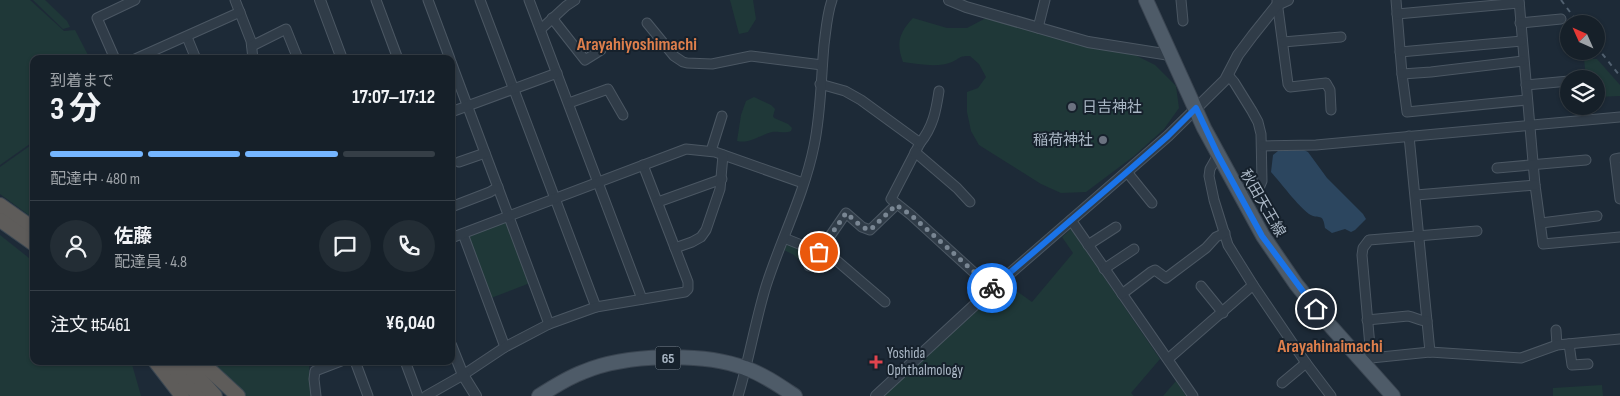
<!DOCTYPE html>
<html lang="ja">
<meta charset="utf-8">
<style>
body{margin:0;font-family:"Sofia Sans Condensed","Noto Sans JP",sans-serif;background:#232d35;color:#f1f3f6;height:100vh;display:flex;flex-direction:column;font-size:19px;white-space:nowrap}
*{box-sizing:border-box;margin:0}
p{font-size:16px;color:#9ea3a8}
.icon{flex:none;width:28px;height:28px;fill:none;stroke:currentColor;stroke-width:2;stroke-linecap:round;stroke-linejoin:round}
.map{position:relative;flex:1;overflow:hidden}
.sheet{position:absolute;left:30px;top:55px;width:425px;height:310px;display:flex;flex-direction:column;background:#162029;border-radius:10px;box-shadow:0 1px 4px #0004,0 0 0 1px #353e46}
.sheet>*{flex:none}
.needle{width:32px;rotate:315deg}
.fabs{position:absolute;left:1560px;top:15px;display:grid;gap:10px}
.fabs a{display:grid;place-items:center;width:45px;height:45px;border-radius:50%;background:#162029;box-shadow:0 1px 4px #0004,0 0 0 1px #353e46;font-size:25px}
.pin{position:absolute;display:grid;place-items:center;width:42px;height:42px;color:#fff;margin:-21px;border:2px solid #fff;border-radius:50%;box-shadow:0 1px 5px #0007}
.courier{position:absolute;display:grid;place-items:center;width:50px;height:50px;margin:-25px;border:4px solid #1a73e8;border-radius:50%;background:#fff;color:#222;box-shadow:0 1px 6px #0007}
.overview em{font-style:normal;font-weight:700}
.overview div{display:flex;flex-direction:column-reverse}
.overview{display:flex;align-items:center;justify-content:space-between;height:85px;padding:0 20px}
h1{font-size:32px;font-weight:700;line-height:38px}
.bar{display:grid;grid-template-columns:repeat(4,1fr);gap:8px 5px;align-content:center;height:60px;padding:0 20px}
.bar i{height:6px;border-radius:4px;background:#353e46}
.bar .current{background:#75b6ff}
.bar p{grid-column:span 4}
.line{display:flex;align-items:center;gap:12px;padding:0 20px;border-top:1px solid #353e46}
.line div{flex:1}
.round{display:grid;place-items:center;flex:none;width:52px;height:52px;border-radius:26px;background:#232d35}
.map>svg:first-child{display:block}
.green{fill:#1f3838}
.water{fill:#2c465f}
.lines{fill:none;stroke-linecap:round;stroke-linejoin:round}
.minor-casing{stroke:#4b5763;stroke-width:11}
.tertiary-casing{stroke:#4b5763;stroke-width:12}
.primary-casing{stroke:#3a4551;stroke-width:16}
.trunk-casing{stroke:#3b4752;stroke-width:16}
.minor{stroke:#303c48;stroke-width:9}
.tertiary{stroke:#303c48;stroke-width:10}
.primary{stroke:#4e5b68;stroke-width:14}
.trunk{stroke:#5e5c5a;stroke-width:14}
.rail{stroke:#51606f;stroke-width:2;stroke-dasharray:5 5;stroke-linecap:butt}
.done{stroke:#798693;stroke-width:5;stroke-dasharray:0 9}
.route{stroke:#1a73e8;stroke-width:6}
.worship-dot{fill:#6b7280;stroke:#16212c;stroke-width:2}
.health-dot{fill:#e0444e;stroke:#16212c;stroke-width:2}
.labels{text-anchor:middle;stroke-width:4;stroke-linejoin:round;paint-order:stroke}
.shield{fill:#16212c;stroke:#7e8a97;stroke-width:1}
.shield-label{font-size:14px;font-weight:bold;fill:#aab7c5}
.poi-label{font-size:15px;fill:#aab7c5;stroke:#16212c;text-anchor:start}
.street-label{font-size:15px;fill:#aab7c5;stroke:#16212c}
.quarter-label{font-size:18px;font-weight:bold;fill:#de7f4c;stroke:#16212c}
</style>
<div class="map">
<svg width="1620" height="396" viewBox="0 0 1620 396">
<rect width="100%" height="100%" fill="#1d2a37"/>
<g class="green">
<path d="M0,0H30L64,31L75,30L88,55L82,56L81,59H34V141L0,165Z"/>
<path d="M33,0H45L67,21L70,27L63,29Z"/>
<path d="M730,0H753L756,19L748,32L739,34Z"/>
<path d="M988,17L1093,48L1135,55L1155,65L1176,86L1179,108L1164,129L1134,156L1086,192L1061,193L1041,184L979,145L971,131L967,112V92L978,88L986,77L979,64L970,56C958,56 961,58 952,62C938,68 918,64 903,62C896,43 899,33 913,18L947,28H967Z"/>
<path d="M1584,58L1597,59L1620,85V96L1596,97V79H1586Z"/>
<path d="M754,97L771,105L775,109L773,116L774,118L788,124L792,128L791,131C784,134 779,131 772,132C760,135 750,144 737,141L741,115L746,101Z"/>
<path d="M34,143V219L0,194V167Z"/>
<path d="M506,221L530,283L491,298L467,235Z"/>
<path d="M1071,229L1160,359L1131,393L1134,396H883L1007,284L1032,302L1073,253L1062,237Z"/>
<path d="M0,235L34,262V361H131L141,396H0Z"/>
<path d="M787,244L811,252L812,256L804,265L794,255L784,250Z"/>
<path d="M207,361H309L310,390L313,396H243Z"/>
<path d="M1176,381L1186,396H1163Z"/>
<path d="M1602,385L1603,396H1553V388Z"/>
</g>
<path class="water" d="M1302,149L1308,152L1327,178L1363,214L1366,219L1355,230L1351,232L1345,229L1332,233L1325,228C1323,212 1319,220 1309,214C1298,206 1281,183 1271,172L1273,155L1278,151Z"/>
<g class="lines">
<defs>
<g id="minor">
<path d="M235,0L251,41L253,59"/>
<path d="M376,0L398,59"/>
<path d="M428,0L450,59"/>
<path d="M480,0L596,307"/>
<path d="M529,0L642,299"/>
<path d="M1181,0L1183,21"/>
<path d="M1396,0L1402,74L1407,112L1527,100"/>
<path d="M1519,0L1535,185L1543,244L1620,237"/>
<path d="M1277,1L1288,84L1290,87L1326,83L1330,90L1331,110"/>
<path d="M1397,14L1519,3"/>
<path d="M552,18L585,60L601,50"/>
<path d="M647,23L674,56L683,62L687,63L712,64L751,56L822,65"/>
<path d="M1520,23L1561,19"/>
<path d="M1038,28L1045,0"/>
<path d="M541,29L566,6L575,0"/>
<path d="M187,37L196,59"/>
<path d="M1283,42L1341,37"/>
<path d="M252,46L286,29L298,59"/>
<path d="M1400,52L1522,41"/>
<path d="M115,59L97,18L135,0"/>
<path d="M135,59L240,12"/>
<path d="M451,62L549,324"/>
<path d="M1402,74L1431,72L1523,61"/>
<path d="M1228,75L1234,82L1252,111L1258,122L1261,134L1262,181L1259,188L1243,200"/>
<path d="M820,84L845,91L861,100L920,143L891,199L911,215L992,289"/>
<path d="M1526,85L1569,81"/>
<path d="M569,103L608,89L623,115"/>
<path d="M451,112L557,73"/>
<path d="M1409,136L1430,352"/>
<path d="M920,143C933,127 936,111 939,91"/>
<path d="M1263,146L1316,145L1620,117"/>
<path d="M711,151L722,116"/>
<path d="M915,152L957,188L970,202"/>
<path d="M1218,155L1210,169L1209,176L1214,200L1228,245L1253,285L1306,363L1331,396"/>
<path d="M1620,158L1615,159L1620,199"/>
<path d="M459,162L485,153"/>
<path d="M643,165L675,248"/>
<path d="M1497,168L1586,160"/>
<path d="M1127,172L1152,203"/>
<path d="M1416,195L1535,185"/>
<path d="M658,202L722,179"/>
<path d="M451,207L490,192L498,187"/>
<path d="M1071,220L1193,396"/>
<path d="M1541,223L1597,216"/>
<path d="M463,234L505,347"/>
<path d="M451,238L686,149L715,152L803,183"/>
<path d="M784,238L819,252L846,213L862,227L870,230L896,205"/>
<path d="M1088,245L1116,227"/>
<path d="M822,248L885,302"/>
<path d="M809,266L819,252"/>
<path d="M1104,269L1134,249"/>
<path d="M1201,286L1223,313"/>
<path d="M1122,294L1151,272L1155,270L1166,278L1206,248L1216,237L1225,233"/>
<path d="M1367,320L1408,316C1415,317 1419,321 1427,321"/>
<path d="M1556,330L1557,345"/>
<path d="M1569,344L1572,365L1588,364"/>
<path d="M1371,358L1362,255L1363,248L1369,240L1477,231"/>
<path d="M1168,359L1253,285"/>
<path d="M355,361L368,396"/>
<path d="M405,361L418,396"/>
<path d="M1361,361L1371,358L1430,352L1521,358L1557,345L1620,339"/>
<path d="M1282,383L1306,363"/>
<path d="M316,396L314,379L315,371L341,361"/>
<path d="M426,396L463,375L505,347L549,324L596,307L685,292L688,289V282L675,248L692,242L701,237L706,230L720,189L723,155"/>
<path d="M738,396C749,360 755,322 766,286C781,239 804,195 814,146C821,113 821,78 824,45C826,30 827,14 832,0"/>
</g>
<g id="tertiary">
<path d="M320,0L342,59"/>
<path d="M949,0L966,7L1088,42L1170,55"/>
<path d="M451,345L463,375L476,396"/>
<path d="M876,396L992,289L1168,136L1225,80L1238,55L1253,35L1277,5L1288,0"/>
</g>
<g id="primary">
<path d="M1146,0L1204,128L1263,236L1296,284L1326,321L1393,396"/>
<path d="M539,396C553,387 567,378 583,372C625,354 703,352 745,368C763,374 780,386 795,396"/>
</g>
<g id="trunk">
<path d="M0,205L34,229"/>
<path d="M0,220L34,244"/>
<path d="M155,361L182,396"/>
<path d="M168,361L199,396"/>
<path d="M184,361L215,396"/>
<path d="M200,361L238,396"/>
</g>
</defs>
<use href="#minor" class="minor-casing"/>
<use href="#tertiary" class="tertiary-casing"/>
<use href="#primary" class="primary-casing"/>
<use href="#trunk" class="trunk-casing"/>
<use href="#minor" class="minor"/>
<use href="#tertiary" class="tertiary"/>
<use href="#primary" class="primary"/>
<use href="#trunk" class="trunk"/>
<g class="rail">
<path d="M1561,0L1579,24"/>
<path d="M1596,46L1620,76"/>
</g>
</g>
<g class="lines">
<path class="done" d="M819,252L846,213L862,227L870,230L896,205L911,215L992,288"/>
<path class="route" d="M992,288L1127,172L1168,136L1196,108L1218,155L1262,236L1316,309"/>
</g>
<g class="worship-dot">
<circle cx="1072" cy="107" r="5"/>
<circle cx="1103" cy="140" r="5"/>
</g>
<path class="health-dot" d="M873.5 354.5h5v5h5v5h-5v5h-5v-5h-5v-5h5z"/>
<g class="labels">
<rect class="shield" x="655.5" y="346.5" width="25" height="23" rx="4"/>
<g class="shield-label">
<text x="668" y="363">65</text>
</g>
<g class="poi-label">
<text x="1082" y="112">日吉神社</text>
<text x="1093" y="145" text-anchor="end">稲荷神社</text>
<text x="887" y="358">Yoshida<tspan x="887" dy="17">Ophthalmology</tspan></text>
</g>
<g class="street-label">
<text transform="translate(1263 203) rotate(60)" y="5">秋田天王線</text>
</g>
<g class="quarter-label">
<text x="637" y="50">Arayahiyoshimachi</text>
<text x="1330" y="352">Arayahinaimachi</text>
</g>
</g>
</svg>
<div class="fabs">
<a><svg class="needle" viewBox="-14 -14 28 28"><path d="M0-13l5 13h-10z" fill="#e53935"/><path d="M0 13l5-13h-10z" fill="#9ea3a8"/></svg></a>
<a><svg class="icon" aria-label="layers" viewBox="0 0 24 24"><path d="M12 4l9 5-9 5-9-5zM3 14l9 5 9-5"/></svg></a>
</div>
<div class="pin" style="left:819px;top:252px;background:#ea580c"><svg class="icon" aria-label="bag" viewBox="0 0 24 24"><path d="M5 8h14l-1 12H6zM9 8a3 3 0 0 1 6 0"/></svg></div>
<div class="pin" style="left:1316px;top:309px;background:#1f2937"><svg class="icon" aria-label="home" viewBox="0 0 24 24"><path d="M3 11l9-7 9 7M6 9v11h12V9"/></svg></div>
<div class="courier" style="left:992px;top:288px"><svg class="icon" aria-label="bike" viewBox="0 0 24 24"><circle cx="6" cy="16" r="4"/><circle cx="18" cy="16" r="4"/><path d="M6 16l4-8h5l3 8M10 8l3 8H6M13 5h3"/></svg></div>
<section class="sheet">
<div class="overview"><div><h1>3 分</h1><p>到着まで</p></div><em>17:07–17:12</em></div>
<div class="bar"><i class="current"></i><i class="current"></i><i class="current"></i><i></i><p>配達中 · 480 m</p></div>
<div class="line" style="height:90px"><a class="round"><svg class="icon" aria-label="person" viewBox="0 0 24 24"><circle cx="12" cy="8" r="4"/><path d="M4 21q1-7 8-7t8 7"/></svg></a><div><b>佐藤</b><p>配達員 · 4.8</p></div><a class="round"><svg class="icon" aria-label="chat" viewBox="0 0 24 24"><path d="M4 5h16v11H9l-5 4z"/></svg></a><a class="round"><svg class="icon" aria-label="phone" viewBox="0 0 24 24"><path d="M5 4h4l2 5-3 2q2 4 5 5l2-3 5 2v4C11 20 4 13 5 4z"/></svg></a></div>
<div class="line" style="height:65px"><div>注文 #5461</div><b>¥6,040</b></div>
</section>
</div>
